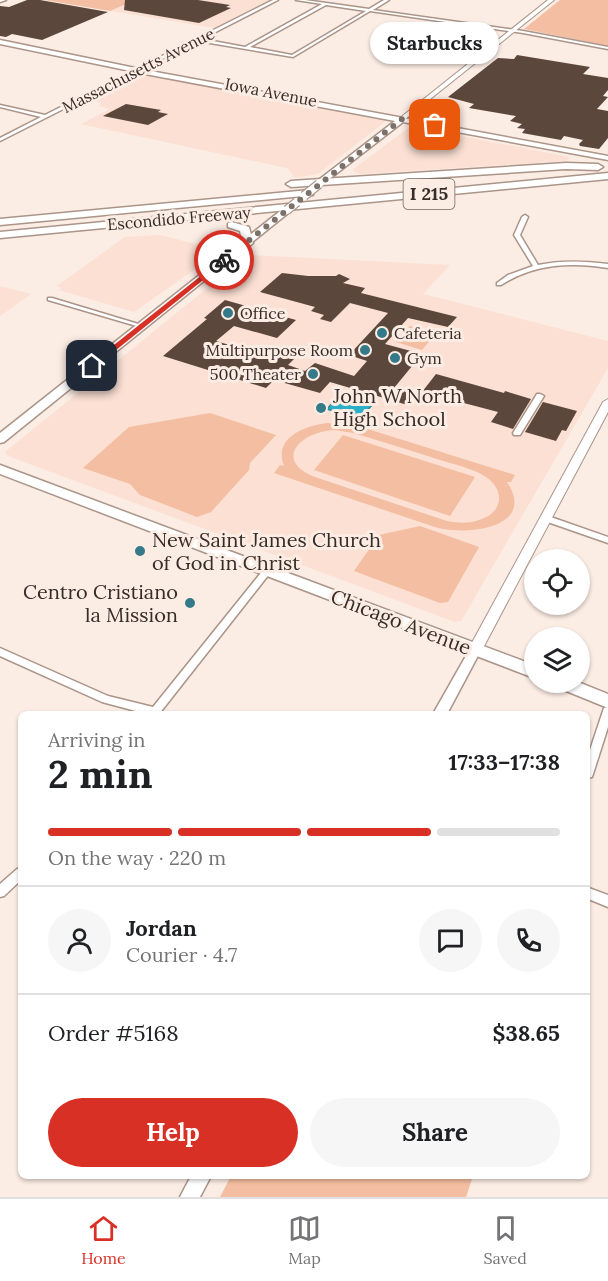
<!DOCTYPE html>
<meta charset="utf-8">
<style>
body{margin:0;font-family:Lora,serif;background:#f6f6f6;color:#202124;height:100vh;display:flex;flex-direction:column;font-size:22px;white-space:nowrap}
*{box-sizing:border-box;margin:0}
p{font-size:20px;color:#757577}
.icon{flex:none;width:33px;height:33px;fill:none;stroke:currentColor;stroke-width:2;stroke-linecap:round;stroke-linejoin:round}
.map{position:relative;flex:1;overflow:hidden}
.sheet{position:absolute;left:18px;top:711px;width:572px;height:468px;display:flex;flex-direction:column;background:#fff;border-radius:9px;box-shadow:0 2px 4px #0004}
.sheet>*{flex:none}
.fabs{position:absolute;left:524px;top:549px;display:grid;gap:12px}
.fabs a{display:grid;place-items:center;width:66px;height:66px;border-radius:50%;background:#fff;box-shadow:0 2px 4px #0004;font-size:30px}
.pin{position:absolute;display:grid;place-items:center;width:51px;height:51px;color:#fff;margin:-26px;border-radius:12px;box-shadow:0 3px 9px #0006}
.courier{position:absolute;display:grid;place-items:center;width:60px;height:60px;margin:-30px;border:4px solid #d93025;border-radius:50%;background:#fff;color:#222;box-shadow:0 2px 8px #0007}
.bubble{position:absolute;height:42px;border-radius:21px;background:#fff;box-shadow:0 2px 4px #0004;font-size:20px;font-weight:700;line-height:42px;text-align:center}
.head em{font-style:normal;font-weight:700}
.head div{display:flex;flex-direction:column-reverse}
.head{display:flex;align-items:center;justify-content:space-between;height:102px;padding:0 30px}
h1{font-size:39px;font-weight:700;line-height:45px}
.bar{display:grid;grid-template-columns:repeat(4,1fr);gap:9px 6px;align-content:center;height:72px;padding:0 30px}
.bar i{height:8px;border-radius:4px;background:#e0e0e0}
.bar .current{background:#d93025}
.bar p{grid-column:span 4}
.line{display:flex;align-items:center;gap:15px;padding:0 30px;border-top:2px solid #e0e0e0}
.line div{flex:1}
.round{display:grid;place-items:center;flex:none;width:63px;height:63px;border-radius:32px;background:#f6f6f6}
.primary-button{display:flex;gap:12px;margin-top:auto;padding:12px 30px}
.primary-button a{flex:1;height:69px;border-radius:36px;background:#d93025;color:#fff;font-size:24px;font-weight:700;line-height:69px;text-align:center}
.primary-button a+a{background:#f6f6f6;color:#202124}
.dock{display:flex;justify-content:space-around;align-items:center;height:84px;border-top:2px solid #e0e0e0;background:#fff;font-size:16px;color:#757577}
.dock a{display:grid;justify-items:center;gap:3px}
.dock .current{color:#d93025}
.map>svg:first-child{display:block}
.built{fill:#fbe0d3}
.green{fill:#f3bea1;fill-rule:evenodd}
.water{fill:#2bb0c8;stroke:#2f8998;stroke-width:1.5}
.building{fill:#5c473c}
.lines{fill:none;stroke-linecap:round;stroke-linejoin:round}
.minor-casing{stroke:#ab9488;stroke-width:3}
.tertiary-casing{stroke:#ab9488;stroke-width:3}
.secondary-casing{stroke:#ab9488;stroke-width:2}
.primary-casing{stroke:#ab9488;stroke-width:3}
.motorway-casing{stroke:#ab9488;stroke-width:3}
.minor{fill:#fff;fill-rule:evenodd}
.tertiary{fill:#fff;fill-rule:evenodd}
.secondary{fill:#fff;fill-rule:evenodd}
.primary{fill:#fff;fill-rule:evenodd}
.motorway{fill:#fff;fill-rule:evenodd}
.primary-bridge-casing{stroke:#ab9488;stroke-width:10;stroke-linecap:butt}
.primary-bridge{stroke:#fff;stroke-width:8}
.route{fill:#d93025}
.done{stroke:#7c706a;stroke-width:6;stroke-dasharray:0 10.8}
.poi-dot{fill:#357a88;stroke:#fbece4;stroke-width:2}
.labels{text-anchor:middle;stroke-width:6;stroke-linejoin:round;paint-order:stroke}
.far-street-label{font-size:16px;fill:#372d28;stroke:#fbece4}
.far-poi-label{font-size:16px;fill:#372d28;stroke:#fbece4;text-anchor:start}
.shield{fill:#fbece4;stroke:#726660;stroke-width:1.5}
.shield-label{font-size:18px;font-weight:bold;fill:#372d28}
.poi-label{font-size:20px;fill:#372d28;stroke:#fbece4;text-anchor:start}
.street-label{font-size:20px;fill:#372d28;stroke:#fbece4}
</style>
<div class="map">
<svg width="608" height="1197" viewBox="0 0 608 1197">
<rect width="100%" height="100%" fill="#fbece4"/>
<g class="built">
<path d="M45,0H270L214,28Z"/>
<path d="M142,74L325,109L386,121L318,174L295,178L287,168L81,124L110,109L99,106L102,103L87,100L137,75Z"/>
<path d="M415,127L570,157L567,161L360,174L352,170L407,129Z"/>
<path d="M160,235L212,248V257L134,312L59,290L62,288L57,286L125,237Z"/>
<path d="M248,255L450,265L423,294L608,341V368L461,621L455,622L8,456L5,452Z"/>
<path d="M0,286L31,294L0,316Z"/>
</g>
<g class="green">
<path d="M45,0H127L133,1L110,11Z"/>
<path d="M560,0H608V46L524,29Z"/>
<path d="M410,326L436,333L422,350L396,342Z"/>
<path d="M210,413L276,435L250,463L249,470L211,512L197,517L140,495L130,484L83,468L129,427Z"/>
<path d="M327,423L358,426L515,475L511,482H507C538,529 464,536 435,527L274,473L280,465L284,466C273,438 304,426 327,423ZM335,430L353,433C381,441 409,450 437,459C452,464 468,467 481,474C505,486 506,512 479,520C469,524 458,523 447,521L315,477C272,460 301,431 335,430Z"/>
<path d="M343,435L475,477L450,516L314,470Z"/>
<path d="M420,526L479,547L448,602L440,603L354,571L379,535Z"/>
<path d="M231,1176H473L466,1197H220Z"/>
</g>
<path class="water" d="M340,394L373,404L360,419L327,409Z"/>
<g class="building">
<path d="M27,0H40L108,12L42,40L12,34L6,37L0,36V6L9,7Z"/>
<path d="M125,0H198L230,5L226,7L231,8L199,23L124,10Z"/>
<path d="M517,55L590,67L583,74L608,78V90L603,96L608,97L597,109L608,111V138L599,149L580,146L579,144L583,140L564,136L561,140L522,133L525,129L517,128L522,124L510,121L516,116L469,108L474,104L448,97L498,58L514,59Z"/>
<path d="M126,104L161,110L158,112L168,114L148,125L103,116Z"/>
<path d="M282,273L308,276H336L339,274L350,279L343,283L365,288L361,293L457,317L448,327L408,318L385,344L422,354L394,388L420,396L411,406L330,382L320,393L274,380L266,388L163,356L207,319L204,318L225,300L296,320L277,338L234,326L216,341L263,355L273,345L300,353L288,365L305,371L315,363L354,376L367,361L349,355L388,313L350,303L331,322L320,319L324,315L311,311L315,307L260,292Z"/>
<path d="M436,374L504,393L505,391L531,399L513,429L491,422L498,412L422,392Z"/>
<path d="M543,402L577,411L566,431L562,430L556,441L525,432Z"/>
</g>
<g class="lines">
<defs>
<g id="minor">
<path d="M273,0H278L202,39L245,47L322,4L296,0H305L369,9L384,0H389L373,10L523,31L608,47V49L523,33L370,11L293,57L198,41L0,141V138L41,117L0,107V105L45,115ZM326,5L366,11L292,55L250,47Z"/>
<path d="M525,215L528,217L520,235L538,265C562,260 584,261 608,264V268C570,262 534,264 501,285H497V283L508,275L533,266L514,235L522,217Z"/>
<path d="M48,298H52L145,326L140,327L48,300Z"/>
<path d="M537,394H540L544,396L520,435H514L513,433Z"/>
<path d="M545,515L608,537V543L542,520L541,518Z"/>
<path d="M267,568L271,571L270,573L159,714H147L102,702L0,656V648L108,696L153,707L264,569Z"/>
<path d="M608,707V727L593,774L592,777L586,778V762L604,708Z"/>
<path d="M21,868V880L4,896L0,897V884L17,869Z"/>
<path d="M586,887L608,895V907L586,898Z"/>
</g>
<g id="tertiary">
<path d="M0,0H6L0,2Z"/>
<path d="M475,645L479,647L481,650L447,714H433L471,647Z"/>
<path d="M191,1176H211L200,1197H180Z"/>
</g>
<g id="secondary">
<path d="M548,0H554L404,120H400V118Z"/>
<path d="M608,399V412L482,650L480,654H470L468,650L603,402Z"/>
</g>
<g id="primary">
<path d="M0,40L145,70L608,156V160L403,122L319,187L315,184L316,182L395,121L145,74L0,44Z"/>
<path d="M284,208L292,210L4,442L0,443V433Z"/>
<path d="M0,465L534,665V678L0,474Z"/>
<path d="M552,682H578L608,694V708L554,686Z"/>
</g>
<g id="motorway">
<path d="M566,163L598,164L603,167L598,170L566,169L291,187L286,184L291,181Z"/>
<path d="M608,173V179L0,238V232Z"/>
<path d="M309,190L313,191V195L0,225V219Z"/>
<path d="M232,222L249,227L253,243L251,245H243L240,231L228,227V223Z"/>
</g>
</defs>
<use href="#minor" class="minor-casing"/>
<use href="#tertiary" class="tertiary-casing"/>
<use href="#secondary" class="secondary-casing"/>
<use href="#primary" class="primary-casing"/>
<use href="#motorway" class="motorway-casing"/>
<use href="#minor" class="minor"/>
<use href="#tertiary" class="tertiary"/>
<use href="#secondary" class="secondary"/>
<use href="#primary" class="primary"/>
<use href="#motorway" class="motorway"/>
<defs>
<g id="primary-bridge">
<path d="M304,196L319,184"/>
<path d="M287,210L297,202"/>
</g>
</defs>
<use href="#primary-bridge" class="primary-bridge-casing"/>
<use href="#primary-bridge" class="primary-bridge"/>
</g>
<path class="route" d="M222,259L228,260L95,367H90V364Z"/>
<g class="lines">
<path class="done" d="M224,260L402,119L435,125"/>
</g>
<g class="poi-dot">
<circle cx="228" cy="313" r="6"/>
<circle cx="382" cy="333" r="6"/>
<circle cx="365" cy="350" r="6"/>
<circle cx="395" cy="358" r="6"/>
<circle cx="313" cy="374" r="6"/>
<circle cx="321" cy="408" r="6"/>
<circle cx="140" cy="551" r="6"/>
<circle cx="190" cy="603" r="6"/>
</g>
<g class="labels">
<g class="far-street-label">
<text transform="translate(138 70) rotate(-27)" y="6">Massachusetts Avenue</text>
<text transform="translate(271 92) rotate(11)" y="6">Iowa Avenue</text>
<text transform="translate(179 218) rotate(-5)" y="6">Escondido Freeway</text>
</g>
<g class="far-poi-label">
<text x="240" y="319">Office</text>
<text x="394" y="339">Cafeteria</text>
<text x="353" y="356" text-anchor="end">Multipurpose Room</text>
<text x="407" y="364">Gym</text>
<text x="301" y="380" text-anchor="end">500 Theater</text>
</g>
<rect class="shield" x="403.5" y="179" width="51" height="30" rx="4.5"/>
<g class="shield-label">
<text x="429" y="200">I 215</text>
</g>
<g class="poi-label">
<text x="333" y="403">John W North<tspan x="333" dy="23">High School</tspan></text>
<text x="152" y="547">New Saint James Church<tspan x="152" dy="23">of God in Christ</tspan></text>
<text x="178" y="599" text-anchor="end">Centro Cristiano<tspan x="178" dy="23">la Mission</tspan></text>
</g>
<g class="street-label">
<text transform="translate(401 622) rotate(21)" y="7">Chicago Avenue</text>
</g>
</g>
</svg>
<div class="fabs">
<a><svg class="icon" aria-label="locate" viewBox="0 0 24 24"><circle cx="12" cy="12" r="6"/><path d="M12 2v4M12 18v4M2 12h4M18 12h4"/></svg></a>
<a><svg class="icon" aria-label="layers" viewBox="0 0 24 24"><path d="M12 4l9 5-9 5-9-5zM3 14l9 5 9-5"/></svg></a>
</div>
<div class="pin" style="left:435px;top:125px;background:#ea580c"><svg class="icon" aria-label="bag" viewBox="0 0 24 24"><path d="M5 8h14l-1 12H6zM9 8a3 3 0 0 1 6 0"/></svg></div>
<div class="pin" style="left:92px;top:366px;background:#1f2937"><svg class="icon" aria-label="home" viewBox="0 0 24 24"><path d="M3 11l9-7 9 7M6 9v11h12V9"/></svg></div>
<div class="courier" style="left:224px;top:260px"><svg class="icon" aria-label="bike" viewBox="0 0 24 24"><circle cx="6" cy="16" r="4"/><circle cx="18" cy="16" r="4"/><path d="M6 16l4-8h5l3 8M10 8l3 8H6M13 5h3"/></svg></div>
<div class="bubble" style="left:370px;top:22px;width:129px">Starbucks</div>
<section class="sheet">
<div class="head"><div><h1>2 min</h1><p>Arriving in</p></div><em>17:33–17:38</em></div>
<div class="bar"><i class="current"></i><i class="current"></i><i class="current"></i><i></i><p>On the way · 220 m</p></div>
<div class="line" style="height:108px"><a class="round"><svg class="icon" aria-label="person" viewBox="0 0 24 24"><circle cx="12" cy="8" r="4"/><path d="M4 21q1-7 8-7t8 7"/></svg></a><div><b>Jordan</b><p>Courier · 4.7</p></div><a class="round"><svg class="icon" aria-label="chat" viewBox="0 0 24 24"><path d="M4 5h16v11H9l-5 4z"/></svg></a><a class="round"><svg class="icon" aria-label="phone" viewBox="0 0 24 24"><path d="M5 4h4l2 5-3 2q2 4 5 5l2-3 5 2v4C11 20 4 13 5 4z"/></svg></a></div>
<div class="line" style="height:78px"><div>Order #5168</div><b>$38.65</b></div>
<div class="primary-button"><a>Help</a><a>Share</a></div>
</section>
</div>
<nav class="dock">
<a class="current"><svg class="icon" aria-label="home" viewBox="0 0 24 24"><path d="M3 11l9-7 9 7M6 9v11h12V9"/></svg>Home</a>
<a><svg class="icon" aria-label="map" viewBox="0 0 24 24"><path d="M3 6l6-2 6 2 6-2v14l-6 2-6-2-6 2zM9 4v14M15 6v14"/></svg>Map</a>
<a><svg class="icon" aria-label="saved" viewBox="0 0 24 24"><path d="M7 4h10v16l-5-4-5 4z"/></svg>Saved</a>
</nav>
